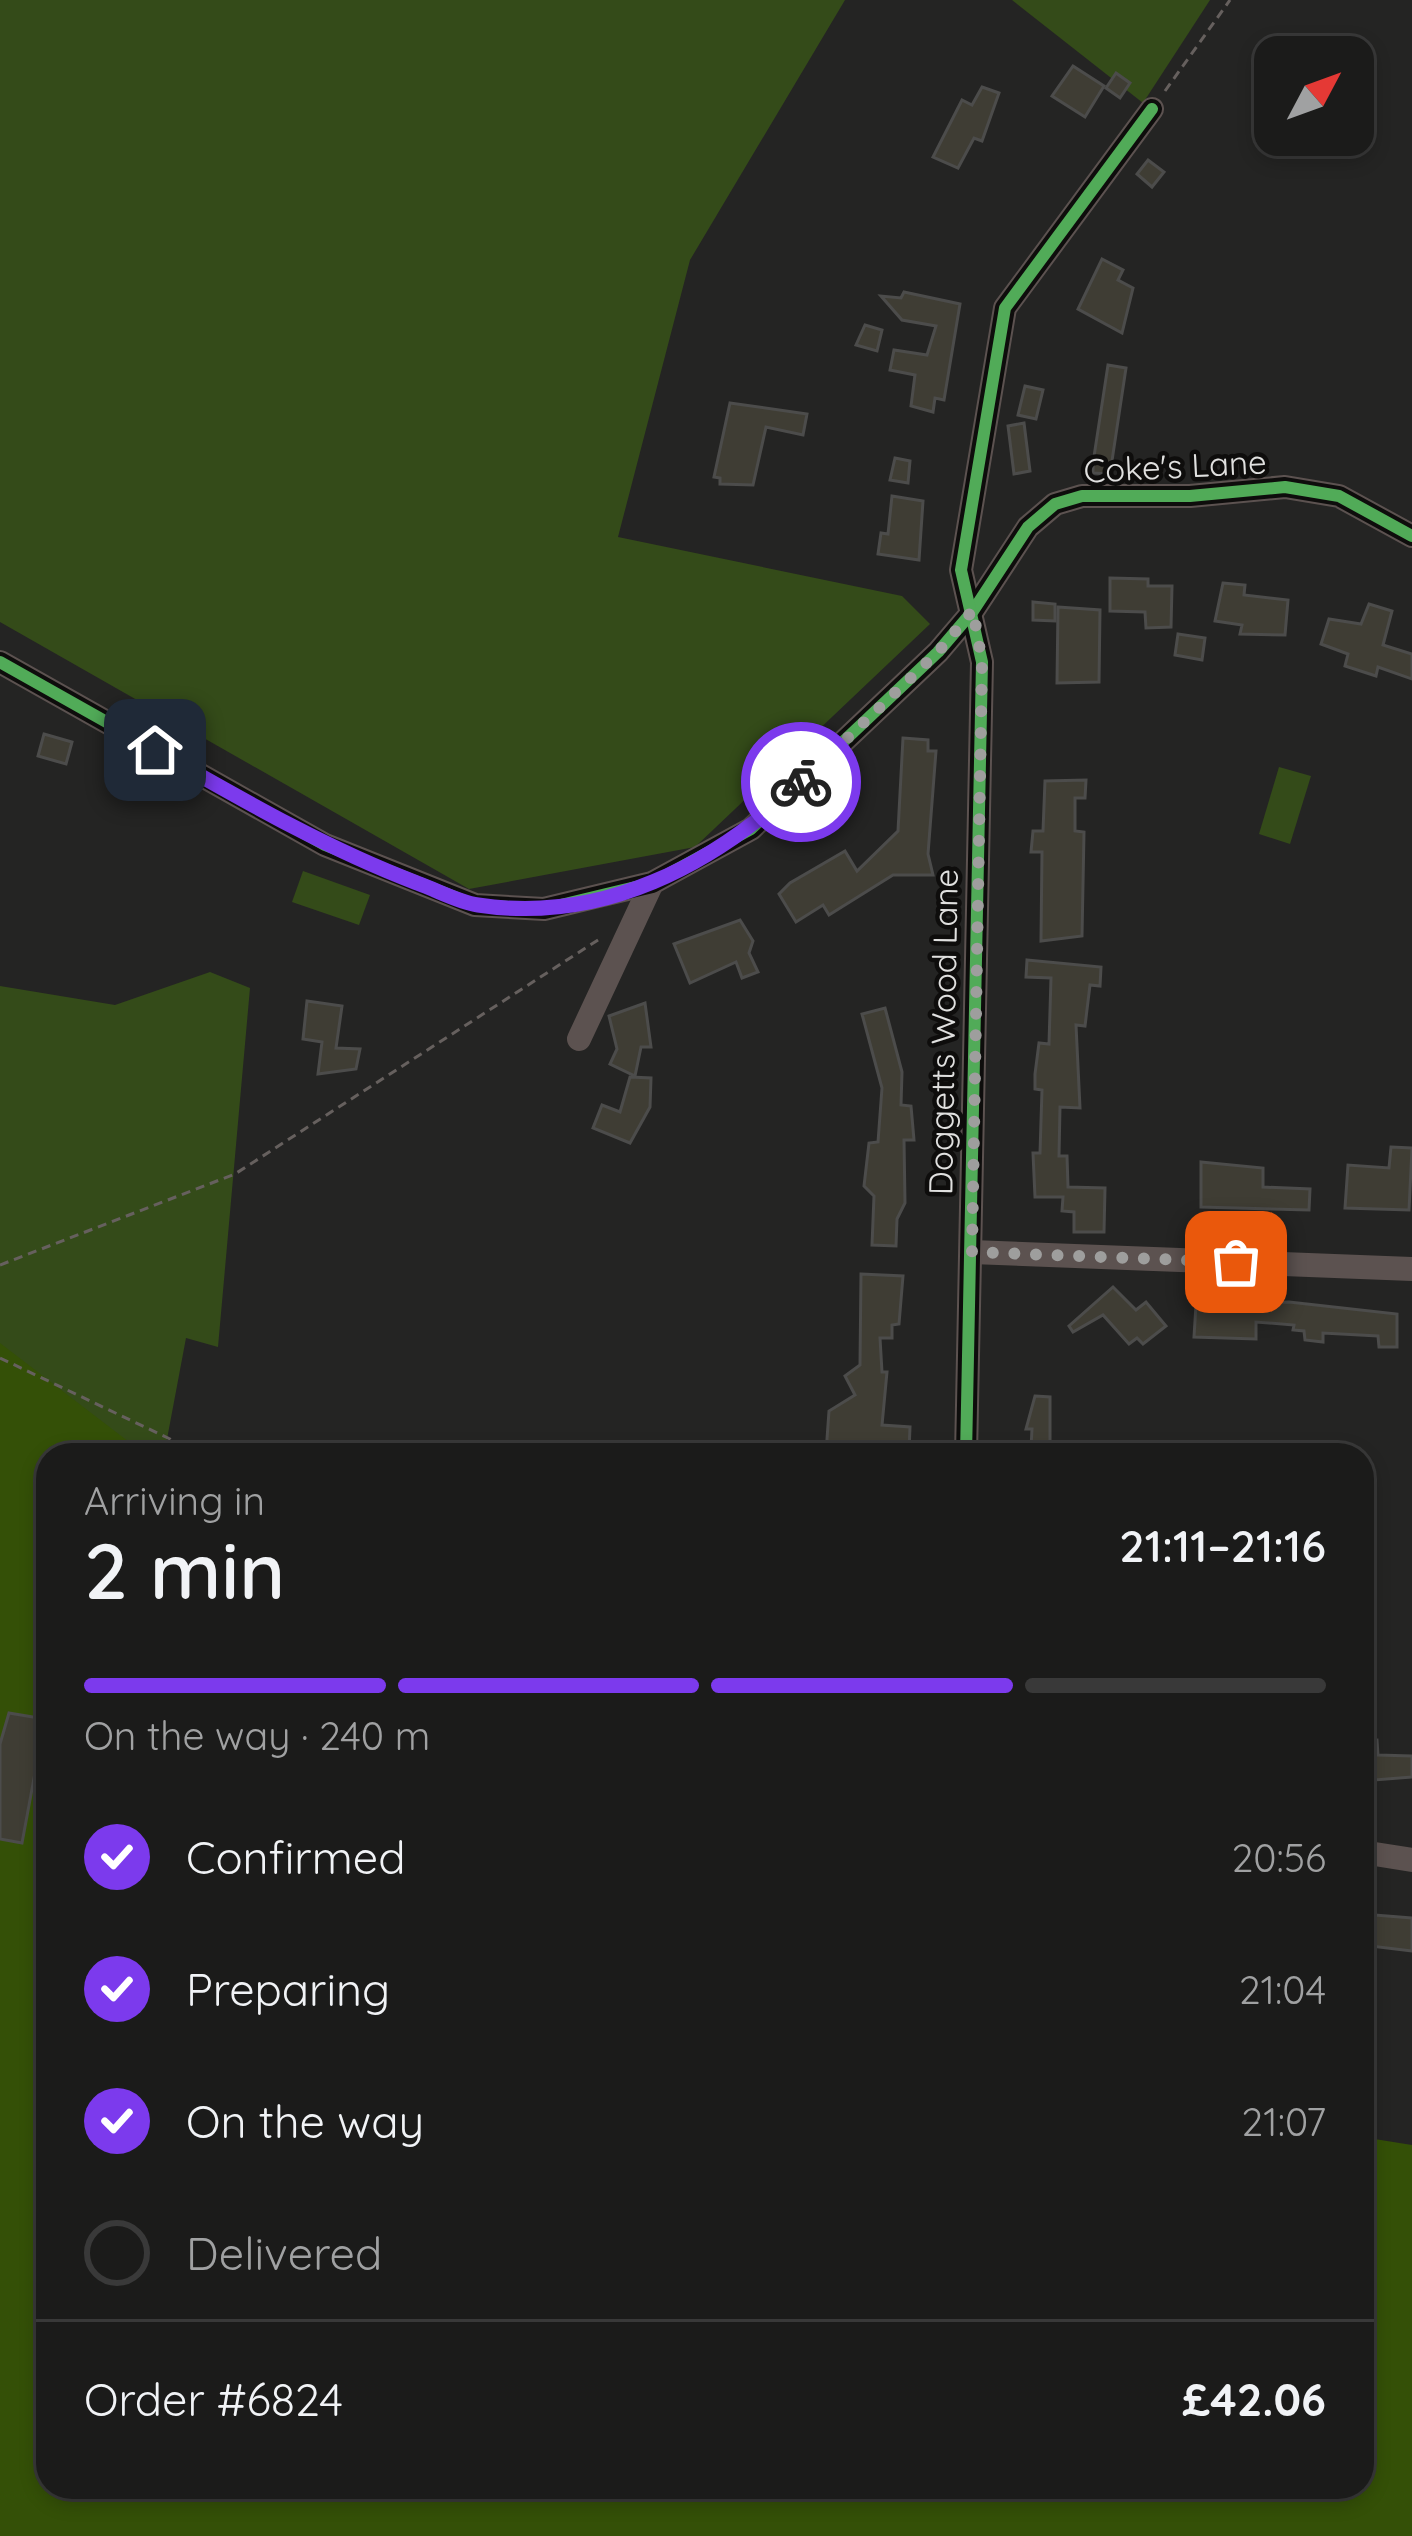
<!DOCTYPE html>
<meta charset="utf-8">
<style>
body{margin:0;font-family:Quicksand,sans-serif;background:#282827;color:#f1f3f6;height:100vh;display:flex;flex-direction:column;font-size:45px;white-space:nowrap}
*{box-sizing:border-box;margin:0}
p{font-size:39px;color:#a0a1a2}
.icon{flex:none;width:66px;height:66px;fill:none;stroke:currentColor;stroke-width:2;stroke-linecap:round;stroke-linejoin:round}
.map{position:relative;flex:1;overflow:hidden}
.panel{position:absolute;left:36px;top:1443px;width:1338px;height:1056px;display:flex;flex-direction:column;background:#1b1b1a;border-radius:36px;box-shadow:0 6px 18px #0003,0 0 0 3px #393939}
.panel>*{flex:none}
.needle{width:78px;rotate:49deg}
.buttons{position:absolute;left:1254px;top:36px;display:grid;gap:24px}
.buttons a{display:grid;place-items:center;width:120px;height:120px;border-radius:24px;background:#1b1b1a;box-shadow:0 6px 18px #0003,0 0 0 3px #393939;font-size:60px}
.pin{position:absolute;display:grid;place-items:center;width:102px;height:102px;color:#fff;margin:-51px;border-radius:24px;box-shadow:0 6px 18px #0006}
.courier{position:absolute;display:grid;place-items:center;width:120px;height:120px;margin:-60px;border:9px solid #7c3aed;border-radius:50%;background:#fff;color:#222;box-shadow:0 3px 15px #0007}
.headline em{font-style:normal;font-weight:600}
.headline div{display:flex;flex-direction:column-reverse}
.headline{display:flex;align-items:center;justify-content:space-between;height:204px;padding:0 48px}
h1{font-size:78px;font-weight:600;line-height:90px}
.bar{display:grid;grid-template-columns:repeat(4,1fr);gap:18px 12px;align-content:center;height:144px;padding:0 48px}
.bar i{height:15px;border-radius:9px;background:#393939}
.bar .current{background:#7c3aed}
.bar p{grid-column:span 4}
.line{display:flex;align-items:center;gap:30px;padding:0 48px;border-top:3px solid #393939}
.line div{flex:1}
ol{padding:0 48px;list-style:none}
li{display:flex;align-items:center;gap:36px;height:132px}
li p{margin-inline-start:auto}
li .icon{padding:12px;border-radius:50%;background:#7c3aed;color:#fff;stroke-width:4}
li:last-child{color:#a0a1a2}
li i{width:66px;height:66px;border:6px solid #393939;border-radius:50%}
.map>svg:first-child{display:block}
.green{fill:#344b19}
.forest{fill:#345007}
.building{fill:#3f3d34;stroke:#4c4c4b;stroke-width:3}
.lines{fill:none;stroke-linecap:round;stroke-linejoin:round}
.path{stroke:#66605e;stroke-width:3;stroke-dasharray:9 6;stroke-linecap:butt}
.minor{stroke:#5c5250;stroke-width:24}
.cycleway-casing{stroke:#0e0d0c;stroke-width:20}
.cycleway{stroke:#51ab58;stroke-width:12}
.done{stroke:#9e9e9d;stroke-width:12;stroke-dasharray:0 21.6}
.route{stroke:#7c3aed;stroke-width:15}
.labels{text-anchor:middle;stroke-width:9;stroke-linejoin:round;paint-order:stroke}
.street-label{font-size:33px;fill:#e0e0df;stroke:#0e0d0c}
</style>
<div class="map">
<svg width="1412" height="2536" viewBox="0 0 1412 2536">
<rect width="100%" height="100%" fill="#242423"/>
<g class="green">
<path d="M0,0H845L690,260L618,537L902,596L930,624L695,847L469,889L0,622Z"/>
<path d="M1012,0H1210L1143,103Z"/>
<path d="M1279,767L1311,776L1290,844L1259,834Z"/>
<path d="M303,871L370,895L359,925L292,902Z"/>
<path d="M210,972L250,988L218,1347L186,1338L164,1455H138L0,1417V986L115,1005Z"/>
</g>
<path class="forest" d="M0,1343L146,1455H48V2487H1362V2137L1412,2145V2536H0Z"/>
<g class="building">
<path d="M1073,66L1104,86L1085,117L1052,96Z"/>
<path d="M1116,73L1130,83L1120,98L1106,88Z"/>
<path d="M982,87L999,93L982,141L974,138L958,168L933,157L962,100L972,105Z"/>
<path d="M1148,160L1164,172L1152,187L1137,174Z"/>
<path d="M1102,259L1123,270L1118,280L1133,288L1122,333L1078,309Z"/>
<path d="M904,292L960,304L944,400L935,398L933,412L911,406L915,375L890,370L894,350L927,355L936,326L902,320L881,296L901,298Z"/>
<path d="M865,325L882,330L877,351L856,345Z"/>
<path d="M1108,365L1126,368L1110,474L1093,473V463Z"/>
<path d="M1025,386L1043,390L1036,419L1018,415Z"/>
<path d="M730,403L807,414L803,435L766,427L753,485L720,484V478L714,477Z"/>
<path d="M1024,423L1030,471L1014,474L1008,426Z"/>
<path d="M895,458L910,461L908,483L890,480Z"/>
<path d="M892,496L923,501L919,560L878,554L881,533L888,534Z"/>
<path d="M1110,578L1148,579V586H1172L1171,627L1146,628L1145,612L1110,611Z"/>
<path d="M1223,583L1245,585L1244,595L1288,600L1285,635L1240,634L1242,625L1215,621Z"/>
<path d="M1033,602L1055,604V621L1033,620Z"/>
<path d="M1369,604L1392,611L1383,645L1412,654V679L1378,667L1376,676L1345,666L1348,654L1321,644L1329,619L1361,624Z"/>
<path d="M1058,607L1100,610L1099,682L1057,683Z"/>
<path d="M1178,634L1205,638L1202,660L1175,655Z"/>
<path d="M44,734L72,742L66,764L38,756Z"/>
<path d="M903,738L928,740V751H936L928,854L933,875H893L829,915L823,905L796,922L779,894L790,883L845,851L857,871L898,831Z"/>
<path d="M1086,780L1085,798H1075V831L1084,832L1082,936L1041,941L1042,852H1031L1033,831H1043L1045,781Z"/>
<path d="M740,920L753,941L749,953L758,972L742,978L736,962L690,983L674,944Z"/>
<path d="M1027,960L1101,967L1100,986L1090,985L1085,1026L1076,1025L1080,1108L1060,1107L1059,1156H1067L1068,1187L1105,1188L1104,1232H1074V1212L1062,1211L1063,1197H1035L1033,1153H1040L1042,1090L1035,1089V1074L1039,1043L1049,1044L1051,978L1026,977Z"/>
<path d="M307,1001L342,1006L336,1048L360,1049L356,1069L318,1074L322,1042L303,1039Z"/>
<path d="M645,1003L651,1047H641L635,1076L610,1064L617,1049L609,1016Z"/>
<path d="M885,1008L902,1072L901,1105L911,1106L914,1140H904L905,1203L897,1219L896,1246L872,1245L874,1196L864,1186L869,1143L878,1142L882,1088L862,1014Z"/>
<path d="M630,1077L651,1078L650,1107L630,1143L593,1128L602,1105L620,1112Z"/>
<path d="M1391,1147L1412,1148L1409,1210L1345,1208L1348,1165L1389,1168Z"/>
<path d="M1201,1162L1263,1168V1187L1310,1189L1309,1210L1201,1207Z"/>
<path d="M861,1274L903,1276L899,1324L892,1325V1338H880L882,1372H887L882,1425L910,1427L909,1452L900,1455L826,1453L829,1411L855,1395L845,1376L860,1365Z"/>
<path d="M1113,1287L1136,1310L1146,1302L1166,1326L1143,1344L1137,1338L1129,1344L1103,1315L1073,1332L1069,1326Z"/>
<path d="M1289,1302L1397,1314V1347H1379L1378,1336L1323,1333V1342L1305,1340L1304,1331L1293,1330L1294,1325L1256,1322V1339L1194,1337L1196,1305Z"/>
<path d="M1035,1396L1050,1397V1449L1031,1448L1032,1429H1026Z"/>
<path d="M9,1713L45,1719L22,1843L0,1839V1744Z"/>
<path d="M1377,1740L1378,1755L1412,1756V1777L1362,1781V1741Z"/>
<path d="M1362,1914L1412,1918V1951L1362,1945Z"/>
</g>
<g class="lines">
<g class="path">
<path d="M1165,91L1230,0"/>
<path d="M0,1265L235,1174L601,938"/>
<path d="M0,1358L170,1439L191,1455"/>
</g>
<g class="minor">
<path d="M0,662L325,845L475,905L544,909L652,883L751,829L938,652L973,611L1028,527L1055,504L1082,496H1190L1285,487L1339,496L1412,536"/>
<path d="M579,1039L652,883"/>
<path d="M972,1252L1412,1269"/>
<path d="M966,1455L982,662L961,570L1005,308L1152,109"/>
<path d="M1362,1852L1412,1860"/>
</g>
<defs>
<g id="cycleway">
<path d="M0,662L325,845L475,905L544,909L652,883L751,829L938,652L973,611L1028,527L1055,504L1082,496H1190L1285,487L1339,496L1412,536"/>
<path d="M966,1455L982,662L961,570L1005,308L1152,109"/>
</g>
</defs>
<use href="#cycleway" class="cycleway-casing"/>
<use href="#cycleway" class="cycleway"/>
</g>
<g class="lines">
<path class="done" d="M801,782L938,652L973,610L982,662L972,1252L1236,1262"/>
<path class="route" d="M155,750C241,799 325,848 417,883C437,890 458,902 478,905C602,924 714,865 801,782"/>
</g>
<g class="labels">
<g class="street-label">
<text transform="translate(1175 466) rotate(-3)" y="12">Coke's Lane</text>
<text transform="translate(943 1032) rotate(-89)" y="12">Doggetts Wood Lane</text>
</g>
</g>
</svg>
<div class="buttons">
<a><svg class="needle" viewBox="-14 -14 28 28"><path d="M0-13l5 13h-10z" fill="#e53935"/><path d="M0 13l5-13h-10z" fill="#a0a1a2"/></svg></a>
</div>
<div class="pin" style="left:1236px;top:1262px;background:#ea580c"><svg class="icon" aria-label="bag" viewBox="0 0 24 24"><path d="M5 8h14l-1 12H6zM9 8a3 3 0 0 1 6 0"/></svg></div>
<div class="pin" style="left:155px;top:750px;background:#1f2937"><svg class="icon" aria-label="home" viewBox="0 0 24 24"><path d="M3 11l9-7 9 7M6 9v11h12V9"/></svg></div>
<div class="courier" style="left:801px;top:782px"><svg class="icon" aria-label="bike" viewBox="0 0 24 24"><circle cx="6" cy="16" r="4"/><circle cx="18" cy="16" r="4"/><path d="M6 16l4-8h5l3 8M10 8l3 8H6M13 5h3"/></svg></div>
<section class="panel">
<div class="headline"><div><h1>2 min</h1><p>Arriving in</p></div><em>21:11–21:16</em></div>
<div class="bar"><i class="current"></i><i class="current"></i><i class="current"></i><i></i><p>On the way · 240 m</p></div>
<ol>
<li><svg class="icon" aria-label="check" viewBox="0 0 24 24"><path d="M5 12l5 5 9-10"/></svg>Confirmed<p>20:56</p></li>
<li><svg class="icon" aria-label="check" viewBox="0 0 24 24"><path d="M5 12l5 5 9-10"/></svg>Preparing<p>21:04</p></li>
<li><svg class="icon" aria-label="check" viewBox="0 0 24 24"><path d="M5 12l5 5 9-10"/></svg>On the way<p>21:07</p></li>
<li><i></i>Delivered</li>
</ol>
<div class="line" style="height:156px"><div>Order #6824</div><b>£42.06</b></div>
</section>
</div>
